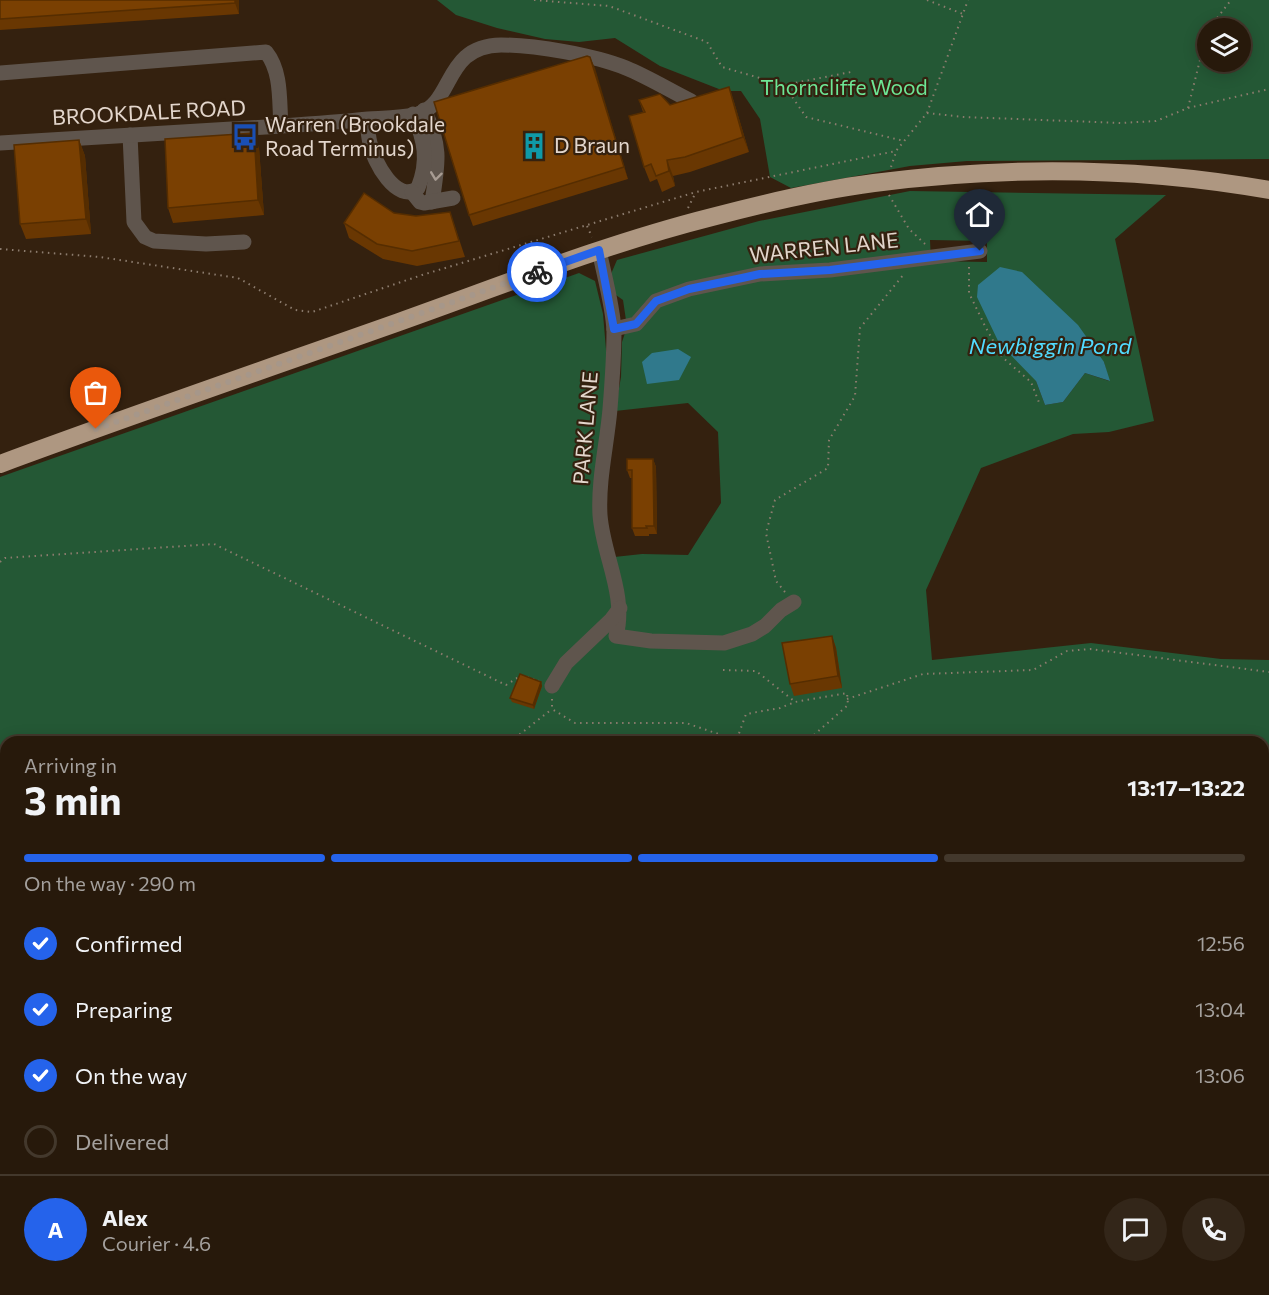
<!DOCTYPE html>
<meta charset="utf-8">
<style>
body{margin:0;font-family:Commissioner,sans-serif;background:#332619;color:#f1f3f6;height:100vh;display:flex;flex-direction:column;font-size:22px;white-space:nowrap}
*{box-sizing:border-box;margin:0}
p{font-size:20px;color:#a4a09d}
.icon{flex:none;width:33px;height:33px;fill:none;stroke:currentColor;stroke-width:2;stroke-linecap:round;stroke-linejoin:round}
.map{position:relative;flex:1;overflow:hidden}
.drawer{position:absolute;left:0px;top:736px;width:1269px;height:560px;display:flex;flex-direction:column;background:#27190b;border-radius:18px 18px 0 0;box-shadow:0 3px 15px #0003,0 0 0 2px #43382c}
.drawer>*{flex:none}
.controls{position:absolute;left:1197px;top:18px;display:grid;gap:12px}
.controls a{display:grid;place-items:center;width:54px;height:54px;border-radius:50%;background:#27190b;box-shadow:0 3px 15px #0003,0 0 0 2px #43382c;font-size:30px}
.pin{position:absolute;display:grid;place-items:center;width:51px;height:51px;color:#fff;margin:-62px -26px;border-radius:50% 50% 50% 0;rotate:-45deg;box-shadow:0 0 6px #0007}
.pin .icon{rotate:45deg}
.courier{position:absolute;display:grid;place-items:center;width:60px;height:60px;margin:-30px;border:4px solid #2563eb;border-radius:50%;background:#fff;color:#222;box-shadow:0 2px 8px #0007}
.overview em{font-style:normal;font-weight:700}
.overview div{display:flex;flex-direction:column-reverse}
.overview{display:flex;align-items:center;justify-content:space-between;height:102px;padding:0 24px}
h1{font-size:39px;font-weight:700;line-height:45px}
.bar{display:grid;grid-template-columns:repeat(4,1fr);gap:9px 6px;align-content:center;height:72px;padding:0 24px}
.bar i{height:8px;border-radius:4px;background:#43382c}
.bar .on{background:#2563eb}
.bar p{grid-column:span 4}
.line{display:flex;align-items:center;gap:15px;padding:0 24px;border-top:2px solid #43382c}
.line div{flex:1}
.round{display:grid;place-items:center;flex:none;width:63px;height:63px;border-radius:32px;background:#332619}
ol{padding:0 24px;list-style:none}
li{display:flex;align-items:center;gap:18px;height:66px}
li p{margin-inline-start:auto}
li .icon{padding:6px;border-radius:50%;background:#2563eb;color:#fff;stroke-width:4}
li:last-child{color:#a4a09d}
li i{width:33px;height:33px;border:3px solid #43382c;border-radius:50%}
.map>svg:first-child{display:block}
.green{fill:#245835;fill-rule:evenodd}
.water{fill:#30798c}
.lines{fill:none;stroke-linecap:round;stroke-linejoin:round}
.path{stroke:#8c7c6e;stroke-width:2;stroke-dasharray:1.5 4.5;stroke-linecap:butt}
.minor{stroke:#5f554d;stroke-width:15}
.highway{stroke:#ae9781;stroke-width:18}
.wall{fill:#693702}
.shaded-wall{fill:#552d01}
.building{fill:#7a4002;stroke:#552d01;stroke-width:1.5}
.oneway{stroke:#a89c93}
.done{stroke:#a6978a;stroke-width:6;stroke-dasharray:0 10.8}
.route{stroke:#2563eb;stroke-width:8}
.labels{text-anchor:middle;stroke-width:4.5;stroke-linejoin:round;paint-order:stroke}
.park-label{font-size:21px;fill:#6de695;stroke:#34210f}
.street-label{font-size:21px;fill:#e3d6cc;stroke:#34210f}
.poi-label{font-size:21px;fill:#e3d6cc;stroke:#34210f;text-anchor:start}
.water-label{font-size:22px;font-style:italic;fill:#51dbff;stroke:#34210f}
</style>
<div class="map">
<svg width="1269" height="1295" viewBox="0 0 1269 1295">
<rect width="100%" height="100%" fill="#34210f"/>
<g class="green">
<path d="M437,0H1269V159L967,161L910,166L791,188L770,177L760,119L741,91H724L660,66L615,38L579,42L545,39L497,28L456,15ZM1208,28H1240V62H1208Z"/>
<path d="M910,191L1166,195L1115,239L1154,421L1109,432L1073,434L981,468L926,590L932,660L1091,643L1221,659L1269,660V1295H99L92,1290H1263V742H6V1227L0,1223V477L579,273L595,281L603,314L608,373L605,558L642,554L688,555L721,503L718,432L688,403L615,411L621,377L622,342L627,327L623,300L613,293L611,274L617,260L759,221ZM930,240L987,241V262L931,261ZM1104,362L1109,381L1085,373L1063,402L1045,405L1036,381Z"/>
</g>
<g class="water">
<path d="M1000,267L1022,272L1078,325L1104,362L1110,381L1085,373L1063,402L1045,405L1036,381L999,343L977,297L978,285Z"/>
<path d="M678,349L691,357L679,380L647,384L642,362L652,353Z"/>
</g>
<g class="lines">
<g class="path">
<path d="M534,0L609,6L707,42L722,67L784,85L806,117L904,141"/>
<path d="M927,0L963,14"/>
<path d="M1211,28L1214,22L1231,0"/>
<path d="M784,85L851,72"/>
<path d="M1188,108L1201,56L1208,38"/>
<path d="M927,113L964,117L1121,123L1156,121L1188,108L1269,89"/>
<path d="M891,167L896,152"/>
<path d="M889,195L909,229L925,244"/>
<path d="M688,208L696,192"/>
<path d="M587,226L592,237"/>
<path d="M0,249L100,257L238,278L295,310L312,312L422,275L696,192L896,151L927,113L968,0"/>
<path d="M969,267V293L985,326L1002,357L1031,382L1040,405"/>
<path d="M0,562L5,558L214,544L506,685L522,675"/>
<path d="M785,592L776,581L766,533L775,500L828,468L829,440L855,396L860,328L904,274"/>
<path d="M723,670L756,671L794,701"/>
<path d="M527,677L539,681"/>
<path d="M552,699V709L575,723H686L742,742"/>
<path d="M847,699L923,674L1033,670L1067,651L1090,649L1269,672"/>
<path d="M470,736L569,742"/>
<path d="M737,739L746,714L780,708L795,702L847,693L848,705L806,742"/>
<path d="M510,742L552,709"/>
<path d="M0,761L6,779"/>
<path d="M1263,1115L1269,1118"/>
<path d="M173,1290L174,1295"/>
<path d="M579,1295L581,1290"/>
</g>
<g class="minor">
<path d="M0,73L266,52C282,72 279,101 281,126"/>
<path d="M424,110C442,147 438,163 432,202"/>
<path d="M367,120C368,127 368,136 370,143C373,161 397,205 418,188C429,161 425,140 413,114"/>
<path d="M130,135L134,222L145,237L154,241L206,244L244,242"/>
<path d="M0,143C94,137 188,132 282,126C311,124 339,122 368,119C384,118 402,118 418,114C455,102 443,46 501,45C535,45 594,55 626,68C648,77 669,90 691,101"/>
<path d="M412,192L420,202L424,203L453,198"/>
<path d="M599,250C604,275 613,306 614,331C614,357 612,384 610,409C607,444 598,480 600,515C603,556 627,595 616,636L651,641L724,643L752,634L765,626L781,610L794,602"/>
<path d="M614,329L636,324L656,301L689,289L760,274L830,270L980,251"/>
<path d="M552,686L566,663L611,620L620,608"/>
</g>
<g class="highway">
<path d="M0,464C132,415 266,369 399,322C503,285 605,244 712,217C765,203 820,190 874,183C1005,166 1139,167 1269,190"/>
<path d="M10,1290L17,1295"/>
</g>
</g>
<g class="wall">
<path d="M0,0H239V14L0,30Z"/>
<path d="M590,57L628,179L473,226L469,215Z"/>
<path d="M729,87L734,102L749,152L690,172L673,176L675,186L662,192L657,179L650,182L644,167L643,112L639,100L670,105Z"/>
<path d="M79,140L85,156L91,234L26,239L20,224Z"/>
<path d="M259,148L264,215L173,223L168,208Z"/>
<path d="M450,212L465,257L417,266L383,259L349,238L344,223L394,213L416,216Z"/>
<path d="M653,459L656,467L657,534H649V536H635L632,528V478H630L627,470Z"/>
<path d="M832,636L836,648L842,688L794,696L790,684Z"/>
<path d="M541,682L542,686L534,709L512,702L510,698Z"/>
</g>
<g class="shaded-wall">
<path d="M235,0H239V14L235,3Z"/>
<path d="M590,57L595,68L628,179L624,167Z"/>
<path d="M729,87L734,102L749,152L743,137Z"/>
<path d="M254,133L259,148L264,215L258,200Z"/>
<path d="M79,140L85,156L91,234L86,219Z"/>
<path d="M667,160L673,176L675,186L669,171Z"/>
<path d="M653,459L656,467L657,534L654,526Z"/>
<path d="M832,636L836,648L842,688L838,676Z"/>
<path d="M541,682L542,686L534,709L533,705Z"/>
</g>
<g class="building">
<path d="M0,0H235V3L0,19Z"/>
<path d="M587,56L590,57L624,167L469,215L434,102Z"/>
<path d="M729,87L743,137L685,157L667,160L669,171L656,176L651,164L644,167L629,116L645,112L639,100L660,94L670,105Z"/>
<path d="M254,133L258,200L168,208L165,139Z"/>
<path d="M79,140L86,219L20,224L14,145Z"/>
<path d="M364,193L394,213L416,216L450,212L459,241L412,251L377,244L344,223Z"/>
<path d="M627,459H653L654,526H646L647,528H632V470H627Z"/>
<path d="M832,636L838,676L790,684L782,643Z"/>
<path d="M520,674L541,682L533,705L510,698Z"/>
</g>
<defs><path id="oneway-chevron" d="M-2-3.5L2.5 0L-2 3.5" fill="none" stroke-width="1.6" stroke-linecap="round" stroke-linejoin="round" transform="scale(1.5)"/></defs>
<use class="oneway" href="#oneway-chevron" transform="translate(436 176) rotate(97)"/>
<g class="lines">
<path class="done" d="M96,429L537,272"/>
<path class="route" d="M537,272L599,250L614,329L636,324L656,301L689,289L742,278L760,274L830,270L980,251"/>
</g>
<defs>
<symbol id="bus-bare" viewBox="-9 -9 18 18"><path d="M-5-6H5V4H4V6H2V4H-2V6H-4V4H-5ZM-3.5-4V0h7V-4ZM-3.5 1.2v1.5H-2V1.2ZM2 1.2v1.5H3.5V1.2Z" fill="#1a4fb4" stroke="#34210f" stroke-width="2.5" paint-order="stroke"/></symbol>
<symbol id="building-bare" viewBox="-9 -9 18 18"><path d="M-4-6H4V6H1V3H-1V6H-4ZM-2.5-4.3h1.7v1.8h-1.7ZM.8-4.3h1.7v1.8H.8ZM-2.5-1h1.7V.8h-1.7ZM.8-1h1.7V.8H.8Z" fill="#0f9aa8" stroke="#34210f" stroke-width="2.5" paint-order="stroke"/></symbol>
</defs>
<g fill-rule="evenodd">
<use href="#bus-bare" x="226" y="118" width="38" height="38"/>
<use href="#building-bare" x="515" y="127" width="38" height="38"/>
</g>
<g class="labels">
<g class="park-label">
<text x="844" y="95">Thorncliffe Wood</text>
</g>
<g class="street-label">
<text transform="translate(149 113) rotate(-3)" y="7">BROOKDALE ROAD</text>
<text transform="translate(824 248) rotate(-6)" y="7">WARREN LANE</text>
<text transform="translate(586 428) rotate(-85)" y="7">PARK LANE</text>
</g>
<g class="poi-label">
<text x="265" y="132">Warren (Brookdale<tspan x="265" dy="24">Road Terminus)</tspan></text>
<text x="554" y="153">D Braun</text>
</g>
<g class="water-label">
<text x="1050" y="354">Newbiggin Pond</text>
</g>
</g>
</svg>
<div class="controls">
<a><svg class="icon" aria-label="layers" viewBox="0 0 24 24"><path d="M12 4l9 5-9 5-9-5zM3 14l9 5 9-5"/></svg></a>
</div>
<div class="pin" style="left:96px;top:429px;background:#ea580c"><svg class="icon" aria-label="bag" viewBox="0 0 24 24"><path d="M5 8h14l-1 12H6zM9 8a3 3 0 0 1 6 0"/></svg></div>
<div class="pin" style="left:980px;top:251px;background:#1f2937"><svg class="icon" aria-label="home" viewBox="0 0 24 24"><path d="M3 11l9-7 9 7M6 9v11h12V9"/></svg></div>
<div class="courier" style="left:537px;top:272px"><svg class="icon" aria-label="bike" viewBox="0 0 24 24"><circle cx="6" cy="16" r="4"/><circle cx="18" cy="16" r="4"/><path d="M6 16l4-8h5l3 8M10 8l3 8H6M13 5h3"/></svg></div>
<section class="drawer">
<div class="overview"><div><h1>3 min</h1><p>Arriving in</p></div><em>13:17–13:22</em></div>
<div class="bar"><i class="on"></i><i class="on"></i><i class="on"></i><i></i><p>On the way · 290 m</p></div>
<ol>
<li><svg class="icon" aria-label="check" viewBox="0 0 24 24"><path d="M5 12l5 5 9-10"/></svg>Confirmed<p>12:56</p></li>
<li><svg class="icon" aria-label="check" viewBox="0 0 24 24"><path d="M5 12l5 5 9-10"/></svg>Preparing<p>13:04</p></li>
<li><svg class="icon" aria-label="check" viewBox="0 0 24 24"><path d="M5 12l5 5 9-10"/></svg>On the way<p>13:06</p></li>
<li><i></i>Delivered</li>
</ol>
<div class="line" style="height:108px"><b class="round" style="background:#2563eb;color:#fff">A</b><div><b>Alex</b><p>Courier · 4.6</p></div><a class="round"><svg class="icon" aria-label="chat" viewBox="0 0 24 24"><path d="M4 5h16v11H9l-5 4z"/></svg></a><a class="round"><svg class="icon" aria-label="phone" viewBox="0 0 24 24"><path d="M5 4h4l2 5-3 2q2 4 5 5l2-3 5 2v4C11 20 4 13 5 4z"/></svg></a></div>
</section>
</div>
